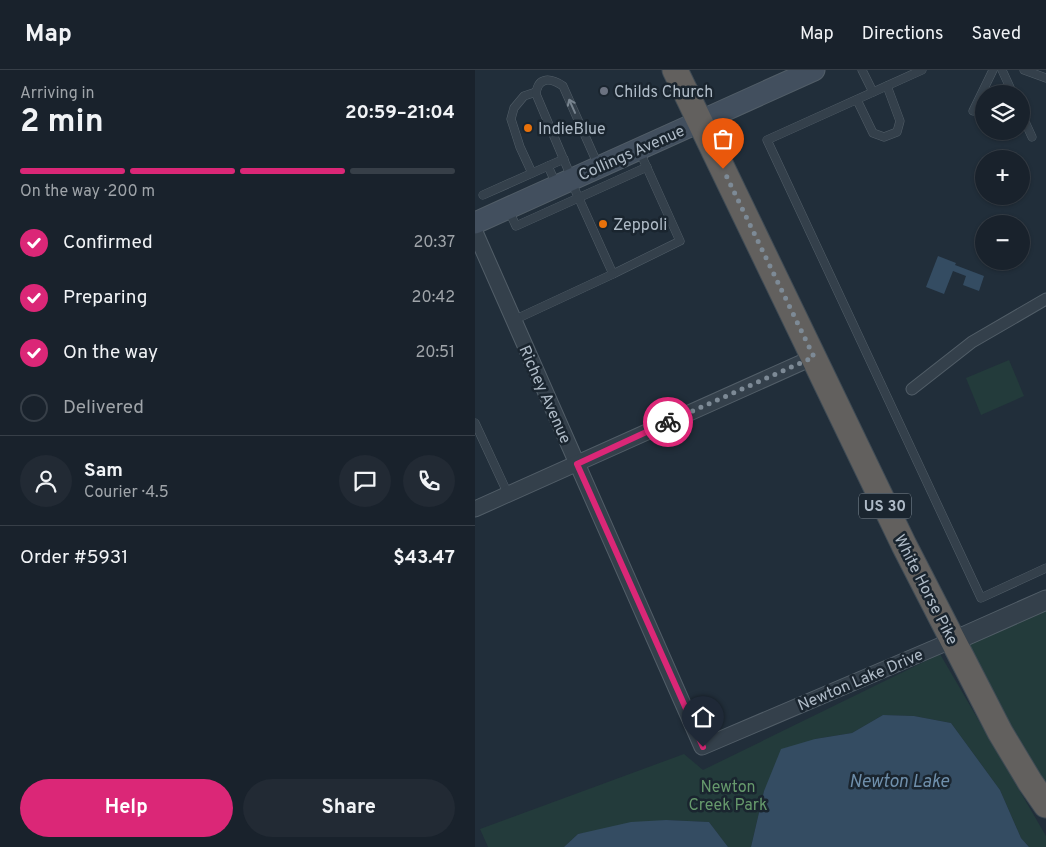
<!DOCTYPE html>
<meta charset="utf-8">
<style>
body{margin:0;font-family:Overpass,sans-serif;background:#222a34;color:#f1f3f6;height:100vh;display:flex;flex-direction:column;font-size:19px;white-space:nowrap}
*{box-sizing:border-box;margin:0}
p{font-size:16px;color:#9fa4a9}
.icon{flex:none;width:28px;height:28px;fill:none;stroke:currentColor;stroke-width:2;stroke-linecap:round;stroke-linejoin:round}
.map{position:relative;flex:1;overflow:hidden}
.drawer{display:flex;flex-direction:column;background:#19222c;width:475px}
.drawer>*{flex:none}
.buttons{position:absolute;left:500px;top:15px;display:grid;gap:10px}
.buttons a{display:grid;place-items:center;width:55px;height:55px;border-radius:50%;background:#19222c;box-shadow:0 1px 4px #0004,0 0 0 1px #373f48;font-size:25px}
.pin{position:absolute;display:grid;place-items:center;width:42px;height:42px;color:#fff;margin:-51px -21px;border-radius:50% 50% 50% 0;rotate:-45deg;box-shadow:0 0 5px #0007}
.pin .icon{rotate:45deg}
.courier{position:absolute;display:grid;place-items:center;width:50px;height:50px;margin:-25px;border:4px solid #db2777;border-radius:50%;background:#fff;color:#222;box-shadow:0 1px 6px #0007}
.overview em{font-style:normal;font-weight:700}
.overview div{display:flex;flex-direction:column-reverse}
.overview{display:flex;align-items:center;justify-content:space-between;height:85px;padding:0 20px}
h1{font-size:32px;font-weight:700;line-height:38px}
.bar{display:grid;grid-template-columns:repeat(4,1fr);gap:8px 5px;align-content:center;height:60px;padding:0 20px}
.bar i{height:6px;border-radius:4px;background:#373f48}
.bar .on{background:#db2777}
.bar p{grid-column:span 4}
.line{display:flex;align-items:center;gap:12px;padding:0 20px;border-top:1px solid #373f48}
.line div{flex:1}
.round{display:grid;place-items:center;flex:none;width:52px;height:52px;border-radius:26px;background:#222a34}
ol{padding:0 20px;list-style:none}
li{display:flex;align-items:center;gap:15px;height:55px}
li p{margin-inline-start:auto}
li .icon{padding:5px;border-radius:50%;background:#db2777;color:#fff;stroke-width:4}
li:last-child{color:#9fa4a9}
li i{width:28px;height:28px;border:2px solid #373f48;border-radius:50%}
.action{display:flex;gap:10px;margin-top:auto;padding:10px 20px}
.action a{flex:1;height:58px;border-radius:30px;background:#db2777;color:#fff;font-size:20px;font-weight:700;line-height:58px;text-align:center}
.action a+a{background:#222a34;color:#f1f3f6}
header{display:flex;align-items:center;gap:30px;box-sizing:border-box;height:70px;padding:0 25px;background:#19222c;border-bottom:1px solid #373f48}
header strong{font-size:24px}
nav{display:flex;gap:28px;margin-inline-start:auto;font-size:18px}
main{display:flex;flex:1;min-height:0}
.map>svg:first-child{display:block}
.green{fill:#233b3b}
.water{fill:#344c62}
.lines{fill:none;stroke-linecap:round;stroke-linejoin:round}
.service-casing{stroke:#525e68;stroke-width:9}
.pedestrian-casing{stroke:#525e68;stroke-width:13}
.minor-casing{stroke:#525e68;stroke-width:17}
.tertiary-casing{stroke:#525e68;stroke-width:21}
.secondary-casing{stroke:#525e68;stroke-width:23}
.trunk-casing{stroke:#3f4b55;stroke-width:27}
.service{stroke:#34404b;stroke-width:8}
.pedestrian{stroke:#34404b;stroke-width:11}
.minor{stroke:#34404b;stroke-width:15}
.tertiary{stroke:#34404b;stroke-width:19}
.secondary{stroke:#424f5e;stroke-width:21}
.trunk{stroke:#62605e;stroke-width:25}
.oneway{stroke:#78848f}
.done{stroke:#7d8a96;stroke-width:5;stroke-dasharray:0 9}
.route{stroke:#db2777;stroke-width:6}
.worship-dot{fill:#6b7280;stroke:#1a252f;stroke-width:2}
.food-dot{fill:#e8710a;stroke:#1a252f;stroke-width:2}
.labels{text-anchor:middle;stroke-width:5;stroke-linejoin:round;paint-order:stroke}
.shield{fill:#1a252f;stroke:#828e99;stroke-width:1}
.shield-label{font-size:15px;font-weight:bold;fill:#afbbc7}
.poi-label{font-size:16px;fill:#afbbc7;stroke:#1a252f;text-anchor:start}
.street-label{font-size:16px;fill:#afbbc7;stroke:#1a252f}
.park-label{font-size:16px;fill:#66996c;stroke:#1a252f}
.water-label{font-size:18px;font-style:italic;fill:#6f8fab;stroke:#1a252f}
</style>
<header>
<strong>Map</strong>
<nav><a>Map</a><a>Directions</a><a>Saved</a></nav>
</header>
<main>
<section class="drawer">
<div class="overview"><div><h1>2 min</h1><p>Arriving in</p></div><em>20:59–21:04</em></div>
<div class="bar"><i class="on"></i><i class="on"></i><i class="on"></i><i></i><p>On the way · 200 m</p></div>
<ol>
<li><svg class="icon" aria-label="check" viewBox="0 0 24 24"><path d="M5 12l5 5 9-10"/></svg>Confirmed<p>20:37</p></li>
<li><svg class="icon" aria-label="check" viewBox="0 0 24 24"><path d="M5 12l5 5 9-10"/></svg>Preparing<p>20:42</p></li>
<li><svg class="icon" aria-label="check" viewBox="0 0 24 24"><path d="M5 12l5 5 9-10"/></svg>On the way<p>20:51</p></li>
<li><i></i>Delivered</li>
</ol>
<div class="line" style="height:90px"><a class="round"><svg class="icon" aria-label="person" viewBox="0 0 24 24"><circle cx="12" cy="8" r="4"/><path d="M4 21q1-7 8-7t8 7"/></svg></a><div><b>Sam</b><p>Courier · 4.5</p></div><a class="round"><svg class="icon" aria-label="chat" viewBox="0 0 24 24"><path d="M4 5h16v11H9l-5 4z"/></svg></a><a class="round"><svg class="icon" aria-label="phone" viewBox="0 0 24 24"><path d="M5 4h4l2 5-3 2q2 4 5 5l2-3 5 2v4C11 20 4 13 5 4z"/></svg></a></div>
<div class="line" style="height:65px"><div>Order #5931</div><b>$43.47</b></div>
<div class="action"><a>Help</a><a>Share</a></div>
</section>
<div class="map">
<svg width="571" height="777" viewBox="0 0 571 777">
<rect width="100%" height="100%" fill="#212e3a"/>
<g class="green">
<path d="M534,290L549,326L506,345L491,308Z"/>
<path d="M571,528V735L478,570Z"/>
<path d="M465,584L571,766V777H554L546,768L525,720L476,653L439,646L408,645L377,663L340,669L289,721L276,777H253L234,752L191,750L103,764L89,777H13L5,759L209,684L228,700Z"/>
</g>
<g class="water">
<path d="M463,186L481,193L480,195L509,206L504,221L488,215L491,206L478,201L469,224L451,217Z"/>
<path d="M408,645L439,646L476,653L525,720L546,768L554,777H276L289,721L306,679L340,669L377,663Z"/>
<path d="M191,750L234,752L253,777H89L103,764L156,752Z"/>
</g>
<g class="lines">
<defs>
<g id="service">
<path d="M387,0L398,22"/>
<path d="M447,0L292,70L506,528L571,498"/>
<path d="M527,0L538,24"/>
<path d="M549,0L571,8"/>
<path d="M382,30L398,63L409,67L422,62L425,51L412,16"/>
<path d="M498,41L518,0"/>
<path d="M546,43L557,67"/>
<path d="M57,103L45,77L36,49L39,38L49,26L61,22"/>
<path d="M97,109L61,24C63,6 76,8 88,16L123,95"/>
<path d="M96,111L138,204L205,171L164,80"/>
<path d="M81,114L73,96L89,89"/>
<path d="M8,125L73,96"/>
<path d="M33,139L41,156L172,97"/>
<path d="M39,250L138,204"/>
<path d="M0,353L33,424"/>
</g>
<path id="pedestrian" d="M437,319L497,272L571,229"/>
<g id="minor">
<path d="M0,162L227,677L478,570"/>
<path d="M0,439L339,287"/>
</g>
<path id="tertiary" d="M478,570L490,566L571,530"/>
<path id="secondary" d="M0,153L339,0"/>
<path id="trunk" d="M200,0L429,475L525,662L555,712L571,735"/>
</defs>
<use href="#service" class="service-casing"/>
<use href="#pedestrian" class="pedestrian-casing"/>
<use href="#minor" class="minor-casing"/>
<use href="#tertiary" class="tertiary-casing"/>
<use href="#secondary" class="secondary-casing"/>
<use href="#trunk" class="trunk-casing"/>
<use href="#service" class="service"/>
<use href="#pedestrian" class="pedestrian"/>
<use href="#minor" class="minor"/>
<use href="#tertiary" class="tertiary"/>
<use href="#secondary" class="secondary"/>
<use href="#trunk" class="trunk"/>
</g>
<defs><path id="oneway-shaft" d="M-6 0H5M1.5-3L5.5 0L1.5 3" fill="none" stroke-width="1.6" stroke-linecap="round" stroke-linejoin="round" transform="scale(1.25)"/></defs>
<use class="oneway" href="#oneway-shaft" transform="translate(97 36) rotate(-114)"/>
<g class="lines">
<path class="done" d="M193,352L339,287L248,99"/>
<path class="route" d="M193,352L102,394L228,677"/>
</g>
<circle class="worship-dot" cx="129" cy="21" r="5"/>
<g class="food-dot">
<circle cx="53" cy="58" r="5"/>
<circle cx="128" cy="154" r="5"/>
</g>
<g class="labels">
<rect class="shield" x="384" y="423.5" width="52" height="25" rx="4"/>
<g class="shield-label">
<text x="410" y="441">US 30</text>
</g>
<g class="poi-label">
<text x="139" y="27">Childs Church</text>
<text x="63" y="64">IndieBlue</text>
<text x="138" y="160">Zeppoli</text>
</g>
<g class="street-label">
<text transform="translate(156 82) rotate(-24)" y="6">Collings Avenue</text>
<text transform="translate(71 324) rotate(66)" y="6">Richey Avenue</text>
<text transform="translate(452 519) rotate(63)" y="6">White Horse Pike</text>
<text transform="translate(385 609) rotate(-23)" y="6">Newton Lake Drive</text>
</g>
<g class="park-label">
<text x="253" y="722">Newton<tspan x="253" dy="18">Creek Park</tspan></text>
</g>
<g class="water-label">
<text x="424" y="717">Newton Lake</text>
</g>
</g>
</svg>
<div class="buttons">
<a><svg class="icon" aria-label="layers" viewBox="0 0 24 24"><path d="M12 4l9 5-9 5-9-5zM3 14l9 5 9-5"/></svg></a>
<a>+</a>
<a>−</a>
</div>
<div class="pin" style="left:248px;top:99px;background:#ea580c"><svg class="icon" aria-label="bag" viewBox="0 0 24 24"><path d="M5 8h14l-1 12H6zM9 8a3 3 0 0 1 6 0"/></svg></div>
<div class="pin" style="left:228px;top:677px;background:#1f2937"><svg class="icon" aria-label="home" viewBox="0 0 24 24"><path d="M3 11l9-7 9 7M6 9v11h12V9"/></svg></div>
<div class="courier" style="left:193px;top:352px"><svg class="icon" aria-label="bike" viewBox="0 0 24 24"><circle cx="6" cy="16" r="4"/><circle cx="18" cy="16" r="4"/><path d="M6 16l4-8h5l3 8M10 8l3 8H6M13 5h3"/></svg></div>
</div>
</main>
